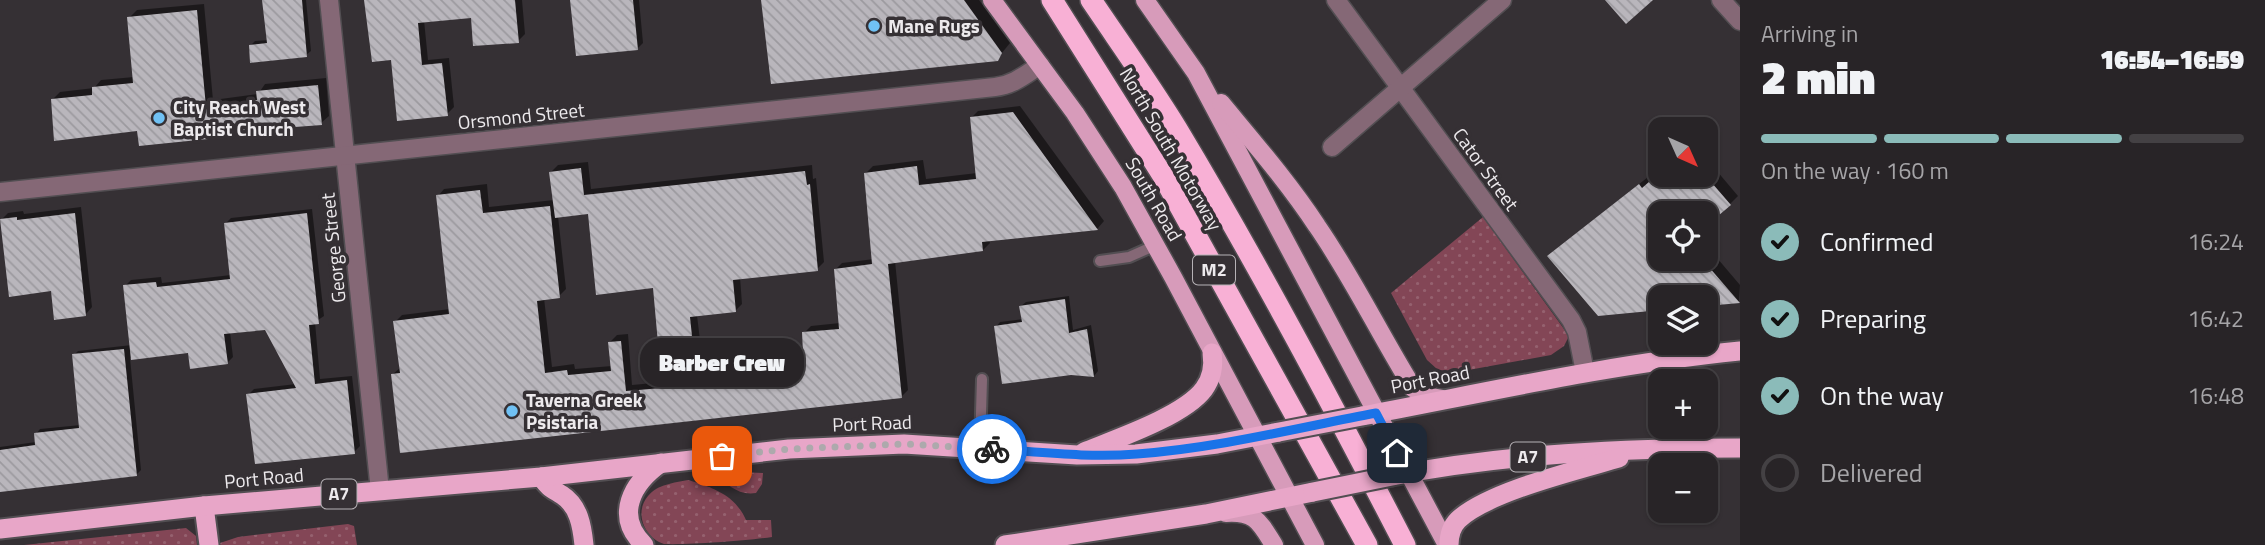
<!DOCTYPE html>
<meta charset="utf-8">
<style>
body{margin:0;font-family:"Titillium Web",sans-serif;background:#302c2f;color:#f1f3f6;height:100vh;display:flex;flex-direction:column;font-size:26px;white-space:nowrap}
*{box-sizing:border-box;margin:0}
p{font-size:23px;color:#a5a4a7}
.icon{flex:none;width:38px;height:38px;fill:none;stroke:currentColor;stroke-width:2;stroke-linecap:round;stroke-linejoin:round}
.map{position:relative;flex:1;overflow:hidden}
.drawer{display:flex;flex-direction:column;background:#282427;width:525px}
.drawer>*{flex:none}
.needle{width:46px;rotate:135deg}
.controls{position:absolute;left:1648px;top:117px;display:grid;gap:14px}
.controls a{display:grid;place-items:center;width:70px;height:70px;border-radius:14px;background:#282427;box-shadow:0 2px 5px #0004,0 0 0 2px #444144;font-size:35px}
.pin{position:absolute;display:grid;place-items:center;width:60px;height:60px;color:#fff;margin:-30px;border-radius:14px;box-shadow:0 4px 10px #0006}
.courier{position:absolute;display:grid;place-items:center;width:70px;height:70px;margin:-35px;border:5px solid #1a73e8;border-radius:50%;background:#fff;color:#222;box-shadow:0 2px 9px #0007}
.bubble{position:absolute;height:49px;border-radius:21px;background:#282427;box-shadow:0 2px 5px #0004,0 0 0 2px #444144;font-size:23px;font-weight:800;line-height:49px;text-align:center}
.summary em{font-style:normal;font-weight:800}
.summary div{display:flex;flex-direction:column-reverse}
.summary{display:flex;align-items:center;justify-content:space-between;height:119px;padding:0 21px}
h1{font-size:46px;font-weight:800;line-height:52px}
.bar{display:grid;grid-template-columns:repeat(4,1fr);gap:10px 7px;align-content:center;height:84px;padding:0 21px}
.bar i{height:9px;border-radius:5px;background:#444144}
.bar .on{background:#8bbbb9}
.bar p{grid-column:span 4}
ol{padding:0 21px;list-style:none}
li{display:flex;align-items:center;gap:21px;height:77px}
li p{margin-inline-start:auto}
li .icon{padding:7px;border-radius:50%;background:#8bbbb9;color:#111;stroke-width:4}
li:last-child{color:#a5a4a7}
li i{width:38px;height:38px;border:4px solid #444144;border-radius:50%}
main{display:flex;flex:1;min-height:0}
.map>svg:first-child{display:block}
.grass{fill:url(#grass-dots)}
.shadow{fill:#0007;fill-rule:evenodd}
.building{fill:url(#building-back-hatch)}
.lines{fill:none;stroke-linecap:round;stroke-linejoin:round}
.service-casing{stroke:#524e52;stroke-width:14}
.minor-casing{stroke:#524e52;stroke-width:21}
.primary-casing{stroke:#524e52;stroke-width:21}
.trunk-casing{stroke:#524e52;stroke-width:23}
.motorway-casing{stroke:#524e52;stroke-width:24}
.service{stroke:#856876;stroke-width:10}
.minor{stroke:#856876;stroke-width:18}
.primary{stroke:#d79bba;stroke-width:18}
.trunk{stroke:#e8a6c8;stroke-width:19}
.motorway{stroke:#f8b0d5;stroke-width:21}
.trunk-bridge-casing{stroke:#524e52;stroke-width:23;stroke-linecap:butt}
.trunk-bridge{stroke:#e8a6c8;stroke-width:19}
.done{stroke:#ada9ac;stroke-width:7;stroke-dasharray:0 12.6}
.route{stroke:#1a73e8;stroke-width:9}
.poi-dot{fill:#70c1f4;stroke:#353034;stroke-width:2.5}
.labels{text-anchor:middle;stroke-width:7;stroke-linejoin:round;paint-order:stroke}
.shield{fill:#353034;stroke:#b6b2b6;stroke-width:2}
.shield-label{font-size:18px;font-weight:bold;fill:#edeaed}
.poi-label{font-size:19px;font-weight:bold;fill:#edeaed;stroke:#353034;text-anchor:start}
.street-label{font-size:19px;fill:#edeaed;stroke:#353034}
</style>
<main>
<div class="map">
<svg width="1740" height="545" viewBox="0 0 1740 545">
<defs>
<pattern id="grass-dots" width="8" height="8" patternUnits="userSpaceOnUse" patternTransform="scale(1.75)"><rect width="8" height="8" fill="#834656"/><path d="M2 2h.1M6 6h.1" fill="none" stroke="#95616f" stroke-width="1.8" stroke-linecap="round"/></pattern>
<pattern id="building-back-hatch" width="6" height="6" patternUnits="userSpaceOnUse" patternTransform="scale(1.75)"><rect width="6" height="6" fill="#b9b6bc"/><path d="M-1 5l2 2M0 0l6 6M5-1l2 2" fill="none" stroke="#9c9a9f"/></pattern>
</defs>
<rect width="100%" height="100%" fill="#353034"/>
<g class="grass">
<path d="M1483,217L1569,336L1564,346L1551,355L1452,373L1437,369L1427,360L1391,293Z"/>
<path d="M715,471L763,473L762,484L756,493C738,496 727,484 714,473Z"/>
<path d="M688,480C714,488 735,495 746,520H771L772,537C746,541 688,545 664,544C644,538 634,512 648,496C658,484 674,483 688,480Z"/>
<path d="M348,524L354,526L357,545H214L238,537Z"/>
<path d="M186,528L196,536L197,545H24Z"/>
</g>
<g class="shadow">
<path d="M268,0H306L311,51L306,55L250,46L255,41L269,40Z"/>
<path d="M366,0H522L525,34L518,41L472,16L424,20L428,60L449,58L454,107L447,114L392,58Z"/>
<path d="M572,0H639L643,43L638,48Z"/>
<path d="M763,0H979L1010,43L997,59Z"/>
<path d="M204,4L213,100L258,94L265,84L326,78L329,116L321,123L213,132L208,137L139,129L53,99L60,92L94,88L101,80L134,77L129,18L137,10Z"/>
<path d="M1020,106L1104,221L1098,228L989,240L990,243L983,250L895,261L908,390L901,397L402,451L393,374L401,367L395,322L402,315L450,309L438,196L444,189L487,184L489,207L554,200L551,172L558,165L588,162L591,189L812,165L813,179L816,178L824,262L817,269L740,277L742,304L735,311L697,315L701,349L747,343L748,353L804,347V333L811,326L840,323L835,270L842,263L874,259L866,173L873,166L923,160L926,179L977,173L971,118L978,111ZM590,212L654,286L664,382L632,385L628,334L617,335L610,342L612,366L575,369L574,364L552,367L544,298L559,296L566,289L558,216Z"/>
<path d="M1706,158L1738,196L1730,204L1706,214H1661V259H1706V245L1740,285L1739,301L1706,304V298L1549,256L1648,177L1651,181L1661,173V175H1706Z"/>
<path d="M81,207L92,307L86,314L53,289L1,220L8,213L23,211L24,214Z"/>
<path d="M312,209L324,316L315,322L320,379L352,376L360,446L354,452L248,395L254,389L296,384L266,328L230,332L233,357L227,363L190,351L130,358L141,470L136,475L0,490V447L36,442V434L40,429L81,425L74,355L78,351L132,345L125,286L131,280L161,277L162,283L231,275L226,223L231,218Z"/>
<path d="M1069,296L1073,330L1091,325L1098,371L1094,376L996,327L1000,322L1023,319L1021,306L1026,302Z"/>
</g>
<g class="building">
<path d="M262,0H302L307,57L250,63L249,45L267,43Z"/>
<path d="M364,0H515L519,43L473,46L471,18L418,23L422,65L442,63L448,116L397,121L391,60L372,62Z"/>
<path d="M570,0H633L638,50L576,56Z"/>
<path d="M761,0H964L1002,53L998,61L771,84Z"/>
<path d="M1605,0H1653L1626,24Z"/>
<path d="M197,10L206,107L257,100L256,91L318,85L322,125L295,127V125L208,134V139L139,146L137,131L54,141L51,99L92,95V87L133,83L127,17Z"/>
<path d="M1013,112L1098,230L982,242L983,251L888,264L902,398L400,453L391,374L400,373L393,321L449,314L436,195L480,190L483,213L550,206L560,298L537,301L545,373L567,370L568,375L611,371L608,342L621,341L626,391L662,388L653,288L596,295L588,214L555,218L549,172L581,168L584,195L805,171L807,185L810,184L818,271L733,280L736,312L690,317L694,355L741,349L742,359L803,353L802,332L839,329L834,269L872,264L864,173L917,166L919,185L976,179L970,117Z"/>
<path d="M1657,175H1705L1731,205L1706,226V214H1661V259H1702L1740,303L1706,306V298H1661V310L1598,316L1547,256L1639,184L1642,188Z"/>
<path d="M75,213L86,316L54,320L51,291L9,297L0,219L17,217V220Z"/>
<path d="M307,213L319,324L309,325L315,384L347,380L355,454L255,464L246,394L296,388L265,330L224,334L228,364L190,369L188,353L131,360L123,285L156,282L157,287L230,279L224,223Z"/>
<path d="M1065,299L1069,333L1087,329L1094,377L1071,375L1002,384L994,326L1022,322L1019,306Z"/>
<path d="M124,349L137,476L0,492V450L35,445L34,433L79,428L72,354Z"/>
</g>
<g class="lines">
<defs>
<g id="service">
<path d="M1100,261L1129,257L1156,245"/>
<path d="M980,448L982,379"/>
</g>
<g id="minor">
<path d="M329,0L380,491"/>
<path d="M1336,0L1571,320L1577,332L1585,372"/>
<path d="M1721,0L1740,21"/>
<path d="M1332,147L1502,0"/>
<path d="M0,192L995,87C1013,85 1025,75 1040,65"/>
</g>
<g id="primary">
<path d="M992,0L1075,113L1123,187L1173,277L1315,545"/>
<path d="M1145,0L1196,73L1447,545"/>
<path d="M1221,103C1254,143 1288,182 1317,226C1353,278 1380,335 1413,388L1426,396L1443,399"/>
<path d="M1226,513C1256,511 1260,523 1274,545"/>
</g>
<g id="trunk">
<path d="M1362,416C1488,392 1612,364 1740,351"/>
<path d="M1084,452C1116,439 1184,416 1204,389C1212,378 1214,366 1212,353"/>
<path d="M1392,476C1507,454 1623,448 1740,448"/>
<path d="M541,477C549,488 551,488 562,495C579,506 582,526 584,545"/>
<path d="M204,506L209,545"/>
<path d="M0,529L204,506L541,477L789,449L904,444L1077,455L1136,454L1217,444L1279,432"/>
<path d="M644,545C614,516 632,483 661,463"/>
<path d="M1005,545L1206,514L1313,492"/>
<path d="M1449,545C1449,536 1451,527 1458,520C1487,492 1578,470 1619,458"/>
</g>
<g id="motorway">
<path d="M1052,0L1163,176L1367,545"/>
<path d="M1091,0C1120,43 1150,85 1177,129C1258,264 1332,404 1405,545"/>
</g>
</defs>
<use href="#service" class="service-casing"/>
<use href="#minor" class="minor-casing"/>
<use href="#primary" class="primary-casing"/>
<use href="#trunk" class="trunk-casing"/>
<use href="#motorway" class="motorway-casing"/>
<use href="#service" class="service"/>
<use href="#minor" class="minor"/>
<use href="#primary" class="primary"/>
<use href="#trunk" class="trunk"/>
<use href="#motorway" class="motorway"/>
<defs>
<g id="trunk-bridge">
<path d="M1279,432L1362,416"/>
<path d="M1313,492L1392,476"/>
</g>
</defs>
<use href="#trunk-bridge" class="trunk-bridge-casing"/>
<use href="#trunk-bridge" class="trunk-bridge"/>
</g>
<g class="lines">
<path class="done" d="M722,456L789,449L904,444L992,449"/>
<path class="route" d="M992,449C1040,452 1089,458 1137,454C1218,448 1297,428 1376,413L1397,453"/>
</g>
<g class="poi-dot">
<circle cx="874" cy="26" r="7"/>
<circle cx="159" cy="118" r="7"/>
<circle cx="512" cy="411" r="7"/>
</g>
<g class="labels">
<g class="shield">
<rect x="1193" y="255.5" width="42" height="29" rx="5"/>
<rect x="1510.5" y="442.5" width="35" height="29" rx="5"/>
<rect x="321.5" y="479.5" width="35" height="29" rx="5"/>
</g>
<g class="shield-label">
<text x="1214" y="276">M2</text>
<text x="1528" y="463">A7</text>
<text x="339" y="500">A7</text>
</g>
<g class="poi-label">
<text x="888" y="33">Mane Rugs</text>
<text x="173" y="114">City Reach West<tspan x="173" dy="22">Baptist Church</tspan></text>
<text x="526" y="407">Taverna Greek<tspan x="526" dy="22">Psistaria</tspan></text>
</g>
<g class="street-label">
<text transform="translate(521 116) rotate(-6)" y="7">Orsmond Street</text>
<text transform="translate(1171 149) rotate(60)" y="7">North South Motorway</text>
<text transform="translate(1486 169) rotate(54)" y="7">Cator Street</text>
<text transform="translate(1154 199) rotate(60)" y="7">South Road</text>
<text transform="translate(333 248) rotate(-96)" y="7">George Street</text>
<text transform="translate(1430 379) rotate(-11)" y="7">Port Road</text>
<text transform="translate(872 423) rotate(-2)" y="7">Port Road</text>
<text transform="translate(264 478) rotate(-5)" y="7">Port Road</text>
</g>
</g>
</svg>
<div class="controls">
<a><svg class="needle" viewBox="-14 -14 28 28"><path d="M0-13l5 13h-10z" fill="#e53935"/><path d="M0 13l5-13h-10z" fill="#a5a4a7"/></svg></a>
<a><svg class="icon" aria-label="locate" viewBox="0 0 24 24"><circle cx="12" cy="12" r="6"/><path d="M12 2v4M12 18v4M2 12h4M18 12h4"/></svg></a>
<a><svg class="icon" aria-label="layers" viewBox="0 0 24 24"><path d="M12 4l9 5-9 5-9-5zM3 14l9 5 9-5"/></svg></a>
<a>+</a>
<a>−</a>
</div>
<div class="pin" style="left:722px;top:456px;background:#ea580c"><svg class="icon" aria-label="bag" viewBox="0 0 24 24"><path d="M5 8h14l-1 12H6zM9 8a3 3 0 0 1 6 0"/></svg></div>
<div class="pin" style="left:1397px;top:453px;background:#1f2937"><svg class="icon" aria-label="home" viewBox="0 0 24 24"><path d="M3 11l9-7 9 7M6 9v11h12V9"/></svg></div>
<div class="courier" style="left:992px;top:449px"><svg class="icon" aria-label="bike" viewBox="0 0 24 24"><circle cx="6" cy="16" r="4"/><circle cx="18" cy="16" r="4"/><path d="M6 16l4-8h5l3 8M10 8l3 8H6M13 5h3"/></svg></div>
<div class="bubble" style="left:640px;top:338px;width:164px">Barber Crew</div>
</div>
<section class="drawer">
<div class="summary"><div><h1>2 min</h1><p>Arriving in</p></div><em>16:54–16:59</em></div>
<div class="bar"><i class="on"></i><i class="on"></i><i class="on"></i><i></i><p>On the way · 160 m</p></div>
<ol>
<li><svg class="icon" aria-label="check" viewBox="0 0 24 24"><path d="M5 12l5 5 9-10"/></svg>Confirmed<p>16:24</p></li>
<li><svg class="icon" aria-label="check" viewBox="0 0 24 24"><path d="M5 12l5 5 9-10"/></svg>Preparing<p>16:42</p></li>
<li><svg class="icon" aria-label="check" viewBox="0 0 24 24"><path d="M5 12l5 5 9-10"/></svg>On the way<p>16:48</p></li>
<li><i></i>Delivered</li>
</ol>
</section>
</main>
